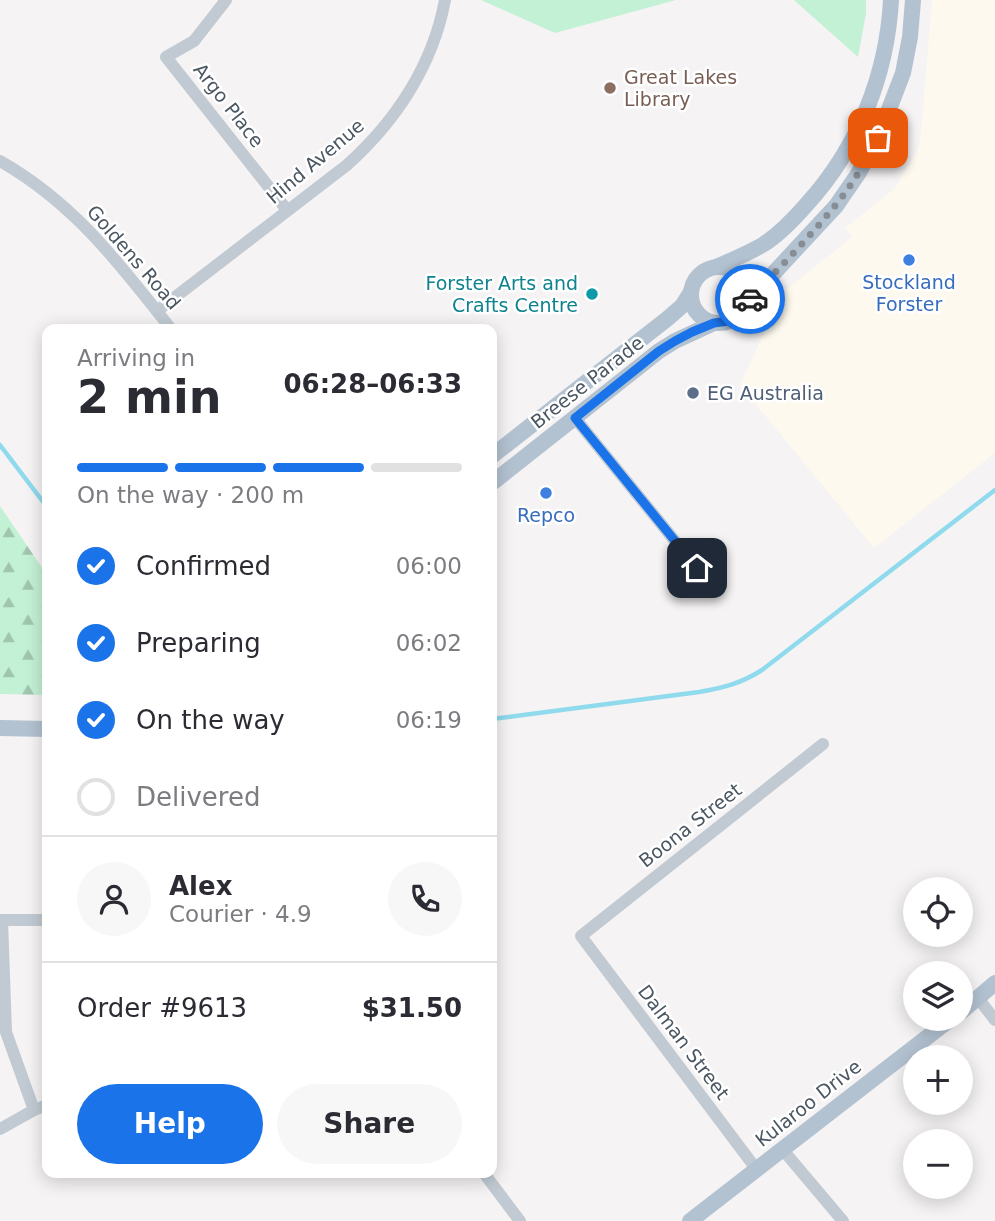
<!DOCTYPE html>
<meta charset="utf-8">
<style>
body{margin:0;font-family:"DejaVu Sans",sans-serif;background:#f7f7f7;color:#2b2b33;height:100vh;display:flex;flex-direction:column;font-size:26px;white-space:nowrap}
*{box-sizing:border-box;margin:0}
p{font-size:23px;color:#7c7c81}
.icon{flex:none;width:38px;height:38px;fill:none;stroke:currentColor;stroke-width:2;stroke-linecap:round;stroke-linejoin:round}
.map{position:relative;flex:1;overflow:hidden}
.details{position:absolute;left:42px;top:324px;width:455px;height:854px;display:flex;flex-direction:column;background:#fff;border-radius:14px;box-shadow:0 4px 18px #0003}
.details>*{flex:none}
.tools{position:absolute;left:903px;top:877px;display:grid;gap:14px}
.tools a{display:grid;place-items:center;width:70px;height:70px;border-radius:50%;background:#fff;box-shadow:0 4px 18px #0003;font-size:35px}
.pin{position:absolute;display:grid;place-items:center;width:60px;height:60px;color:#fff;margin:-30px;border-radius:14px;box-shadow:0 4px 10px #0006}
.courier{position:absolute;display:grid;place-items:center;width:70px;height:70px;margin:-35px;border:5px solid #1a73e8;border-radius:50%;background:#fff;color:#222;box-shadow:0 2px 9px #0007}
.summary em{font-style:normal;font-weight:700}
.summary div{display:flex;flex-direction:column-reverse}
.summary{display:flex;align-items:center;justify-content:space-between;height:119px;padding:0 35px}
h1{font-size:46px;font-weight:700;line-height:52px}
.bar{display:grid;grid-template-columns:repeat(4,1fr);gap:10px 7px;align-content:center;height:84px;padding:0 35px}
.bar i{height:9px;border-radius:5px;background:#e1e1e2}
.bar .current{background:#1a73e8}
.bar p{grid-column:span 4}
.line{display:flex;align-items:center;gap:18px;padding:0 35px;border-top:2px solid #e1e1e2}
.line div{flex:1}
.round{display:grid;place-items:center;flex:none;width:74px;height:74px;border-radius:37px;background:#f7f7f7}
ol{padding:0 35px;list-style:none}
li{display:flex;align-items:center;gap:21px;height:77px}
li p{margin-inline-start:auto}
li .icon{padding:7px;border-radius:50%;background:#1a73e8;color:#fff;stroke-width:4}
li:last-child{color:#7c7c81}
li i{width:38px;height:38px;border:4px solid #e1e1e2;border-radius:50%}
.cta{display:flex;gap:14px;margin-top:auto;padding:14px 35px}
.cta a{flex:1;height:80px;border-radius:42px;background:#1a73e8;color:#fff;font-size:28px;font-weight:700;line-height:80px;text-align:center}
.cta a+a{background:#f7f7f7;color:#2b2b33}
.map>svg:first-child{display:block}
.commercial{fill:#fdf9ef}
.green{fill:#c3f1d5}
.forest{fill:url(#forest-firs)}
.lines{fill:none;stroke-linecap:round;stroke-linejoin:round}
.stream{stroke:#90daee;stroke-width:4.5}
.minor{stroke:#c1cad2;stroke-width:12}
.major{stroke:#b3c2d1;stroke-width:16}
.done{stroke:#868d94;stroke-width:7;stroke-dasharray:0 12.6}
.route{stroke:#1a73e8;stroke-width:9}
.education-dot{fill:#8d6e63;stroke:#fff;stroke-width:2.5}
.shop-dot{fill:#3f7fe0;stroke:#fff;stroke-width:2.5}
.culture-dot{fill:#0f9aa8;stroke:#fff;stroke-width:2.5}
.service-dot{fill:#5c6f8a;stroke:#fff;stroke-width:2.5}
.labels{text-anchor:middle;stroke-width:5;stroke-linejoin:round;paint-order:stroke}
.education-label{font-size:19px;fill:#785e54;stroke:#fff;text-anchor:start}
.street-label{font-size:19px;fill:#4a5661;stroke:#fff}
.shop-label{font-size:19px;fill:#366cbe;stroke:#fff}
.culture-label{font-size:19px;fill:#0d838f;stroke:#fff;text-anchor:end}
.service-label{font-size:19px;fill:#4e5e75;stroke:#fff;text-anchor:start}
</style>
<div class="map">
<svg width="995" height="1221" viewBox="0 0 995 1221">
<defs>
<pattern id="forest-firs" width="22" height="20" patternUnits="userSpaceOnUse" patternTransform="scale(1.75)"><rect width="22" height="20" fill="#c3f1d5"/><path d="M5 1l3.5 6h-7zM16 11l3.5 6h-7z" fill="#a0c6b0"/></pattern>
</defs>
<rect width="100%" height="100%" fill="#f5f3f3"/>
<path class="commercial" d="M932,0H995V453L874,548L740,385L783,292L852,237L845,228L894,189L917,152L920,143Z"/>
<g class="green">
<path d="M481,0H676L555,33Z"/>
<path d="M794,0H866V13L858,57Z"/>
</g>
<path class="forest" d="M0,506L47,575V695L0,694Z"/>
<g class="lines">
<g class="stream">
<path d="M0,445L47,507"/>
<path d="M492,719L699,692C723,688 742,683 762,670L995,490"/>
</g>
<g class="minor">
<path d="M226,0L194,41L166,57L287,210"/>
<path d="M0,161C74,203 119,263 171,329"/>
<path d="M157,311L347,165C396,121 433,65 445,0"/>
<path d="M575,418L697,568"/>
<path d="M0,920H47"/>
<path d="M978,998L995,1020"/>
<path d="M34,1110L47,1105"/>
<path d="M0,1129L34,1110L6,1032L2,920"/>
<path d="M783,1150L843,1221"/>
<path d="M757,1170L581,936L823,744"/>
<path d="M483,1172L520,1221"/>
</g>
<g class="major">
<path d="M716,267C732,260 749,253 764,244C781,233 794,219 807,204C858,148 887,75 891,0"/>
<circle cx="719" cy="295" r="28"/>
<path d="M745,304L836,206L858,174L878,138L903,73L910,37L913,0"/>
<path d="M492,456L667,319L682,306L691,292"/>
<path d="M492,483L659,351L675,341L714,323"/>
<path d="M0,728L47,729"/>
<path d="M961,1012L995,983"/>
<path d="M690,1221L952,1018"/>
</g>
</g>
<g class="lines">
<path class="done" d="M750,299C778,269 808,239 834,207C852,186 865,162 878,138"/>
<path class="route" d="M697,568L575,418L659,351L675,341L692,332L714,323L728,321L735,318L750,299"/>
</g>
<circle class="education-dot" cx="610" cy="88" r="7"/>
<g class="shop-dot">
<circle cx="909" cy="260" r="7"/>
<circle cx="546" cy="493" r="7"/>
</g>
<circle class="culture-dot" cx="592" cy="294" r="7"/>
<circle class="service-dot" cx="693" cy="393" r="7"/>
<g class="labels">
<g class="education-label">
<text x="624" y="84">Great Lakes<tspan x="624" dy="22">Library</tspan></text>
</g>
<g class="street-label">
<text transform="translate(229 105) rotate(52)" y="7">Argo Place</text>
<text transform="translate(315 161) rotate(-40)" y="7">Hind Avenue</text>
<text transform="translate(134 257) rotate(49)" y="7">Goldens Road</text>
<text transform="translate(587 382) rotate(-38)" y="7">Breese Parade</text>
<text transform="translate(690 825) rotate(-38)" y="7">Boona Street</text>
<text transform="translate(684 1042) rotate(53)" y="7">Dalman Street</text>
<text transform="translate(808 1103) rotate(-38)" y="7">Kularoo Drive</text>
</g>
<g class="shop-label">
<text x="909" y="289">Stockland<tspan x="909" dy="22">Forster</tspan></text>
<text x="546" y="522">Repco</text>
</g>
<g class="culture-label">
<text x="578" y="290">Forster Arts and<tspan x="578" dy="22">Crafts Centre</tspan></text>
</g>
<g class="service-label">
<text x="707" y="400">EG Australia</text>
</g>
</g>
</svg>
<div class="tools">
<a><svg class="icon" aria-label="locate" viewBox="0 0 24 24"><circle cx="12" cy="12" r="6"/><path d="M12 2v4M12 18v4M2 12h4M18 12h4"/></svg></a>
<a><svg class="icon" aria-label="layers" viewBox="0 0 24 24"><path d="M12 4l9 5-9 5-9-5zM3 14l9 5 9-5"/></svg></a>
<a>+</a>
<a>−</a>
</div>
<div class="pin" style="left:878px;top:138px;background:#ea580c"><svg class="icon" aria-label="bag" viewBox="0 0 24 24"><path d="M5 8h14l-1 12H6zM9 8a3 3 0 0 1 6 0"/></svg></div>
<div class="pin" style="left:697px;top:568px;background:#1f2937"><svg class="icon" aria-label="home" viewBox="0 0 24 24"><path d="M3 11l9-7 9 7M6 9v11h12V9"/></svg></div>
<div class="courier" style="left:750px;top:299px"><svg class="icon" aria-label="car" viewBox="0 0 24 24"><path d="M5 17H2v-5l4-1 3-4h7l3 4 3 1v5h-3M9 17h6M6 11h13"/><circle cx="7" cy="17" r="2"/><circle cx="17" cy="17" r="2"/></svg></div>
<section class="details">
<div class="summary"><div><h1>2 min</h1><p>Arriving in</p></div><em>06:28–06:33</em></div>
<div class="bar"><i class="current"></i><i class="current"></i><i class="current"></i><i></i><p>On the way · 200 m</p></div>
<ol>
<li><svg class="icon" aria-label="check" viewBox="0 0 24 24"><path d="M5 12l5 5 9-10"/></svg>Confirmed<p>06:00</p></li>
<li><svg class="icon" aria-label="check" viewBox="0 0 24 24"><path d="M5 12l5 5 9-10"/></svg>Preparing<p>06:02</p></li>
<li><svg class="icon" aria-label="check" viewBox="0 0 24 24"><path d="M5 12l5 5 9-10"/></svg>On the way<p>06:19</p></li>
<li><i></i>Delivered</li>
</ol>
<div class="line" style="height:126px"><a class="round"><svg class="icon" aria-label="person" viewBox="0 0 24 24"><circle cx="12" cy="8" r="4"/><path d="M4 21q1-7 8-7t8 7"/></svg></a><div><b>Alex</b><p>Courier · 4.9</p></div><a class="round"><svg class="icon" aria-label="phone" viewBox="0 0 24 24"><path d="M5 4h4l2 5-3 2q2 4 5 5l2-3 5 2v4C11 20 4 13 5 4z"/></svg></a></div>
<div class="line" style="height:91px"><div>Order #9613</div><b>$31.50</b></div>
<div class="cta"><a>Help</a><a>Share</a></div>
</section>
</div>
